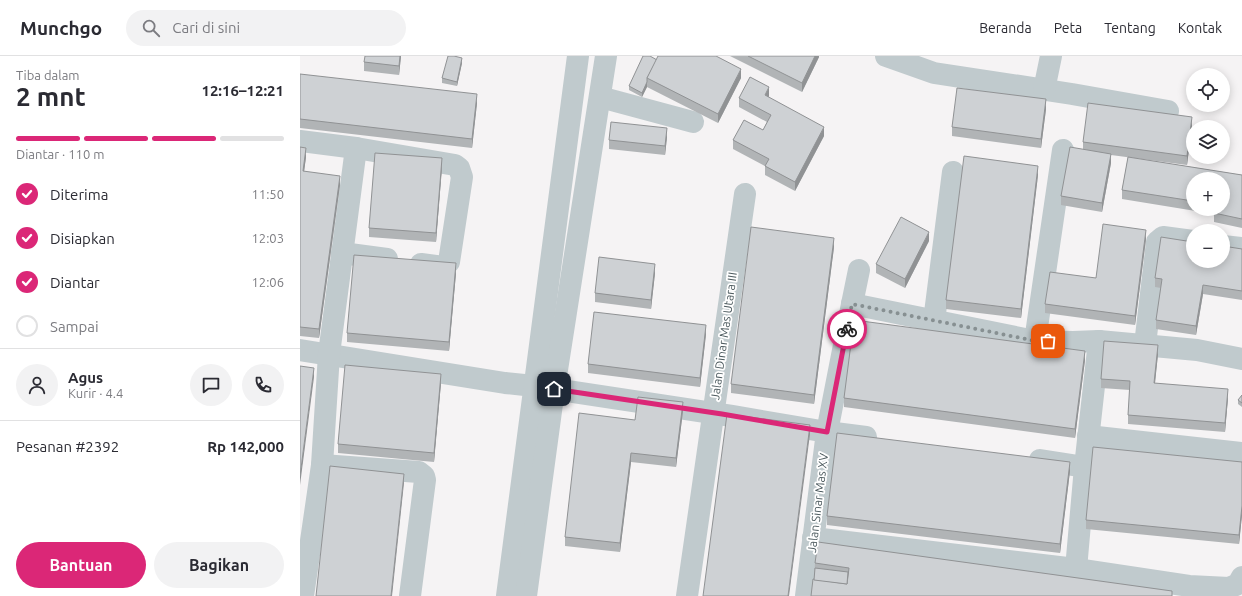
<!DOCTYPE html>
<html lang="id">
<meta charset="utf-8">
<style>
body{margin:0;font-family:Ubuntu,sans-serif;background:#f2f2f3;color:#2b2b33;height:100vh;display:flex;flex-direction:column;font-size:15px;white-space:nowrap}
*{box-sizing:border-box;margin:0}
p{font-size:13px;color:#7c7c81}
.icon{flex:none;width:22px;height:22px;fill:none;stroke:currentColor;stroke-width:2;stroke-linecap:round;stroke-linejoin:round}
.map{position:relative;flex:1;overflow:hidden}
.panel{display:flex;flex-direction:column;background:#fff;width:300px}
.panel>*{flex:none}
.tools{position:absolute;left:886px;top:12px;display:grid;gap:8px}
.tools a{display:grid;place-items:center;width:44px;height:44px;border-radius:50%;background:#fff;box-shadow:0 2px 10px #0003;font-size:20px}
.pin{position:absolute;display:grid;place-items:center;width:34px;height:34px;color:#fff;margin:-17px;border-radius:8px;box-shadow:0 2px 6px #0006}
.courier{position:absolute;display:grid;place-items:center;width:40px;height:40px;margin:-20px;border:3px solid #db2777;border-radius:50%;background:#fff;color:#222;box-shadow:0 1px 5px #0007}
.head em{font-style:normal;font-weight:600}
.head div{display:flex;flex-direction:column-reverse}
.head{display:flex;align-items:center;justify-content:space-between;height:68px;padding:0 16px}
h1{font-size:26px;font-weight:600;line-height:30px}
.bar{display:grid;grid-template-columns:repeat(4,1fr);gap:6px 4px;align-content:center;height:48px;padding:0 16px}
.bar i{height:5px;border-radius:3px;background:#e1e1e2}
.bar .current{background:#db2777}
.bar p{grid-column:span 4}
.line{display:flex;align-items:center;gap:10px;padding:0 16px;border-top:1px solid #e1e1e2}
.line div{flex:1}
.round{display:grid;place-items:center;flex:none;width:42px;height:42px;border-radius:21px;background:#f2f2f3}
ol{padding:0 16px;list-style:none}
li{display:flex;align-items:center;gap:12px;height:44px}
li p{margin-inline-start:auto}
li .icon{padding:4px;border-radius:50%;background:#db2777;color:#fff;stroke-width:4}
li:last-child{color:#7c7c81}
li i{width:22px;height:22px;border:2px solid #e1e1e2;border-radius:50%}
.action{display:flex;gap:8px;margin-top:auto;padding:8px 16px}
.action a{flex:1;height:46px;border-radius:24px;background:#db2777;color:#fff;font-size:16px;font-weight:600;line-height:46px;text-align:center}
.action a+a{background:#f2f2f3;color:#2b2b33}
header{display:flex;align-items:center;gap:24px;box-sizing:border-box;height:56px;padding:0 20px;background:#fff;border-bottom:1px solid #e1e1e2}
header strong{font-size:19px}
nav{display:flex;gap:22px;margin-inline-start:auto;font-size:14px}
.search{width:280px;height:36px;background:#f2f2f3;display:flex;align-items:center;gap:10px;box-sizing:border-box;padding:0 14px;border-radius:22px;color:#7c7c81;font-size:15px}
main{display:flex;flex:1;min-height:0}
.map>svg:first-child{display:block}
.lines{fill:none;stroke-linecap:round;stroke-linejoin:round}
.minor{stroke:#c0cacd;stroke-width:22}
.wall{fill:#b1b4b6;fill-rule:evenodd}
.shaded-wall{fill:#909294}
.building{fill:#ced1d4;stroke:#909294}
.done{stroke:#879092;stroke-width:4;stroke-dasharray:0 7.2}
.route{stroke:#db2777;stroke-width:5}
.labels{text-anchor:middle;stroke-width:3.5;stroke-linejoin:round;paint-order:stroke}
.street-label{font-size:12px;fill:#4c5a5e;stroke:#fff}
</style>
<header>
<strong>Munchgo</strong>
<div class="search"><svg class="icon" aria-label="search" viewBox="0 0 24 24"><circle cx="10" cy="10" r="6"/><path d="M15 15l6 6"/></svg>Cari di sini</div>
<nav><a>Beranda</a><a>Peta</a><a>Tentang</a><a>Kontak</a></nav>
</header>
<main>
<section class="panel">
<div class="head"><div><h1>2 mnt</h1><p>Tiba dalam</p></div><em>12:16–12:21</em></div>
<div class="bar"><i class="current"></i><i class="current"></i><i class="current"></i><i></i><p>Diantar · 110 m</p></div>
<ol>
<li><svg class="icon" aria-label="check" viewBox="0 0 24 24"><path d="M5 12l5 5 9-10"/></svg>Diterima<p>11:50</p></li>
<li><svg class="icon" aria-label="check" viewBox="0 0 24 24"><path d="M5 12l5 5 9-10"/></svg>Disiapkan<p>12:03</p></li>
<li><svg class="icon" aria-label="check" viewBox="0 0 24 24"><path d="M5 12l5 5 9-10"/></svg>Diantar<p>12:06</p></li>
<li><i></i>Sampai</li>
</ol>
<div class="line" style="height:72px"><a class="round"><svg class="icon" aria-label="person" viewBox="0 0 24 24"><circle cx="12" cy="8" r="4"/><path d="M4 21q1-7 8-7t8 7"/></svg></a><div><b>Agus</b><p>Kurir · 4.4</p></div><a class="round"><svg class="icon" aria-label="chat" viewBox="0 0 24 24"><path d="M4 5h16v11H9l-5 4z"/></svg></a><a class="round"><svg class="icon" aria-label="phone" viewBox="0 0 24 24"><path d="M5 4h4l2 5-3 2q2 4 5 5l2-3 5 2v4C11 20 4 13 5 4z"/></svg></a></div>
<div class="line" style="height:52px"><div>Pesanan #2392</div><b>Rp 142,000</b></div>
<div class="action"><a>Bantuan</a><a>Bagikan</a></div>
</section>
<div class="map">
<svg width="942" height="540" viewBox="0 0 942 540">
<rect width="100%" height="100%" fill="#f5f3f4"/>
<g class="lines">
<g class="minor">
<path d="M586,0L634,17L772,38L868,55"/>
<path d="M744,34L751,0"/>
<path d="M300,41L393,66"/>
<path d="M0,85L56,92L155,109L159,112L162,121L149,206L144,211L121,208"/>
<path d="M923,190L942,192"/>
<path d="M42,197L87,203"/>
<path d="M552,248L735,285L773,286L799,285L897,294L942,303"/>
<path d="M634,265L653,116"/>
<path d="M735,285L763,94"/>
<path d="M845,289L857,186L863,181L893,185"/>
<path d="M0,294L205,327L234,330L432,360L527,376L566,381"/>
<path d="M788,380L942,397"/>
<path d="M740,404L785,411"/>
<path d="M22,409L29,298L56,92"/>
<path d="M513,482L776,513L889,530L929,532L938,528L942,521"/>
<path d="M776,513L785,411L799,285"/>
<path d="M3,540L22,409L119,416L124,420L125,424L110,540"/>
<path d="M207,540L278,0"/>
<path d="M226,540L254,333L306,0"/>
<path d="M387,540L445,138"/>
<path d="M506,540L527,376L552,248L559,214"/>
</g>
</g>
<g class="wall">
<path d="M101,0L99,19L64,15V6Z"/>
<path d="M430,0H519V1L502,36Z"/>
<path d="M357,4L441,22L418,67L347,31L342,41L329,34V30Z"/>
<path d="M162,7L157,30L142,27V22Z"/>
<path d="M0,18L177,47L172,92L0,72Z"/>
<path d="M469,40V41L524,80L495,135L465,119V110L433,93V84L463,74L467,66L439,51V42Z"/>
<path d="M746,53L741,92L652,80V71Z"/>
<path d="M892,70L887,109L811,99V107L802,156L761,149V140L783,93V86Z"/>
<path d="M367,81L365,99L309,93V84Z"/>
<path d="M0,91L6,101L4,115L40,129L19,282L0,280Z"/>
<path d="M828,101L942,119V172L914,166V158L822,143V134ZM893,123H923V153H893Z"/>
<path d="M142,111L136,186L69,181V172Z"/>
<path d="M738,119L721,262L646,253V244Z"/>
<path d="M846,183L835,269L745,257V248L796,222Z"/>
<path d="M629,185L605,232L576,217V208Z"/>
<path d="M534,191L514,348L431,337V328Z"/>
<path d="M942,193V244L903,238L896,279L856,273V264L861,232L855,231V222Z"/>
<path d="M156,217L149,295L47,286V277Z"/>
<path d="M355,217L351,253L295,246V237Z"/>
<path d="M406,278L400,331L288,317V308Z"/>
<path d="M858,298L855,327L928,342L925,376L828,368V359L830,334L801,332V323Z"/>
<path d="M785,304L775,382L544,351V342Z"/>
<path d="M141,327L134,406L38,397V388Z"/>
<path d="M942,339V351L938,348V344Z"/>
<path d="M383,355L376,411L331,406L320,496L265,490V481L335,364Z"/>
<path d="M942,406V459L939,488L786,473V464Z"/>
<path d="M770,415L760,497L527,469V460Z"/>
<path d="M515,507L872,540L514,524Z"/>
</g>
<g class="shaded-wall">
<path d="M100,0H101L99,19V10Z"/>
<path d="M515,0H519V1L502,36V27Z"/>
<path d="M162,2V7L157,30V26Z"/>
<path d="M441,13V22L418,67V58Z"/>
<path d="M347,26V31L342,41V37Z"/>
<path d="M469,31V40L465,48V39Z"/>
<path d="M177,38V47L172,92V83Z"/>
<path d="M746,43V53L741,92V83Z"/>
<path d="M892,61V70L887,109V100Z"/>
<path d="M524,71V80L495,135V126Z"/>
<path d="M367,72V81L365,99V90Z"/>
<path d="M6,92V101L3,124V115Z"/>
<path d="M811,98V107L802,156V147Z"/>
<path d="M142,102V111L136,186V177Z"/>
<path d="M738,110V119L721,262V253Z"/>
<path d="M40,120V129L19,282V273Z"/>
<path d="M846,174V183L835,269V260Z"/>
<path d="M629,176V185L605,232V223Z"/>
<path d="M534,182V191L514,348V339Z"/>
<path d="M156,207V217L149,295V286Z"/>
<path d="M355,208V217L351,253V244Z"/>
<path d="M903,229V238L896,279V270Z"/>
<path d="M406,269V278L400,331V322Z"/>
<path d="M858,289V298L854,336V327Z"/>
<path d="M785,295V304L775,382V373Z"/>
<path d="M14,312V321L0,429V420Z"/>
<path d="M141,318V327L134,406V397Z"/>
<path d="M928,333V342L925,376V367Z"/>
<path d="M383,346V355L376,411V402Z"/>
<path d="M510,369V378L489,540H488Z"/>
<path d="M331,397V406L320,496V487Z"/>
<path d="M770,406V415L760,497V488Z"/>
<path d="M104,418V427L92,540H91Z"/>
<path d="M942,450V459L939,488V479Z"/>
</g>
<g class="building">
<path d="M65,0H100L99,10L64,6Z"/>
<path d="M148,0H154L162,2L157,26L142,22Z"/>
<path d="M343,0H350L357,4L347,22V26L342,37L329,30Z"/>
<path d="M358,0H416L441,13L418,58L347,22Z"/>
<path d="M448,0H515L502,27Z"/>
<path d="M0,18L177,38L172,83L0,63Z"/>
<path d="M450,21L469,31L465,39L524,71L495,126L465,110L469,103L433,84L444,64L463,74L471,59L439,42Z"/>
<path d="M657,32L746,43L741,83L652,71Z"/>
<path d="M788,47L892,61L887,100L783,86Z"/>
<path d="M311,66L367,72L365,90L309,84Z"/>
<path d="M0,91L6,92L3,115L40,120L19,273L0,271Z"/>
<path d="M770,91L811,98L802,147L761,140Z"/>
<path d="M75,97L142,102L136,177L69,172Z"/>
<path d="M664,100L738,110L721,253L646,244Z"/>
<path d="M828,101L942,119V163L914,157L915,153H923V123H893V145L822,134Z"/>
<path d="M601,161L629,176L605,223L576,208Z"/>
<path d="M803,168L846,174L835,260L745,248L750,216L796,222Z"/>
<path d="M451,171L534,182L514,339L431,328Z"/>
<path d="M861,181L893,186V205H923V190L942,193V235L903,229L896,270L856,264L862,223L855,222Z"/>
<path d="M54,199L156,207L149,286L47,277Z"/>
<path d="M299,201L355,208L351,244L295,237Z"/>
<path d="M294,256L406,269L400,322L288,308Z"/>
<path d="M554,264L785,295L775,373L544,342Z"/>
<path d="M804,285L858,289L854,327L928,333L925,367L828,359L830,325L801,323Z"/>
<path d="M45,309L141,318L134,397L38,388Z"/>
<path d="M0,310L14,312L0,420Z"/>
<path d="M942,339V347L938,344Z"/>
<path d="M338,341L383,346L376,402L331,397L320,487L265,481L279,357L335,364Z"/>
<path d="M427,358L510,369L488,540H403Z"/>
<path d="M537,377L770,406L760,488L527,460Z"/>
<path d="M793,391L942,406V450L939,479L786,464Z"/>
<path d="M30,410L104,418L91,540H16Z"/>
<path d="M518,486L872,535V540H511L513,523L547,528L549,512L515,507Z"/>
<path d="M515,512L548,516L547,528L514,524Z"/>
</g>
<g class="lines">
<path class="done" d="M547,273L552,248L736,285H748"/>
<path class="route" d="M254,333L422,358L527,376L547,273"/>
</g>
<g class="labels">
<g class="street-label">
<text transform="translate(424 280) rotate(-82)" y="4">Jalan Dinar Mas Utara III</text>
<text transform="translate(518 447) rotate(-83)" y="4">Jalan Sinar Mas XV</text>
</g>
</g>
</svg>
<div class="tools">
<a><svg class="icon" aria-label="locate" viewBox="0 0 24 24"><circle cx="12" cy="12" r="6"/><path d="M12 2v4M12 18v4M2 12h4M18 12h4"/></svg></a>
<a><svg class="icon" aria-label="layers" viewBox="0 0 24 24"><path d="M12 4l9 5-9 5-9-5zM3 14l9 5 9-5"/></svg></a>
<a>+</a>
<a>−</a>
</div>
<div class="pin" style="left:748px;top:285px;background:#ea580c"><svg class="icon" aria-label="bag" viewBox="0 0 24 24"><path d="M5 8h14l-1 12H6zM9 8a3 3 0 0 1 6 0"/></svg></div>
<div class="pin" style="left:254px;top:333px;background:#1f2937"><svg class="icon" aria-label="home" viewBox="0 0 24 24"><path d="M3 11l9-7 9 7M6 9v11h12V9"/></svg></div>
<div class="courier" style="left:547px;top:273px"><svg class="icon" aria-label="bike" viewBox="0 0 24 24"><circle cx="6" cy="16" r="4"/><circle cx="18" cy="16" r="4"/><path d="M6 16l4-8h5l3 8M10 8l3 8H6M13 5h3"/></svg></div>
</div>
</main>
